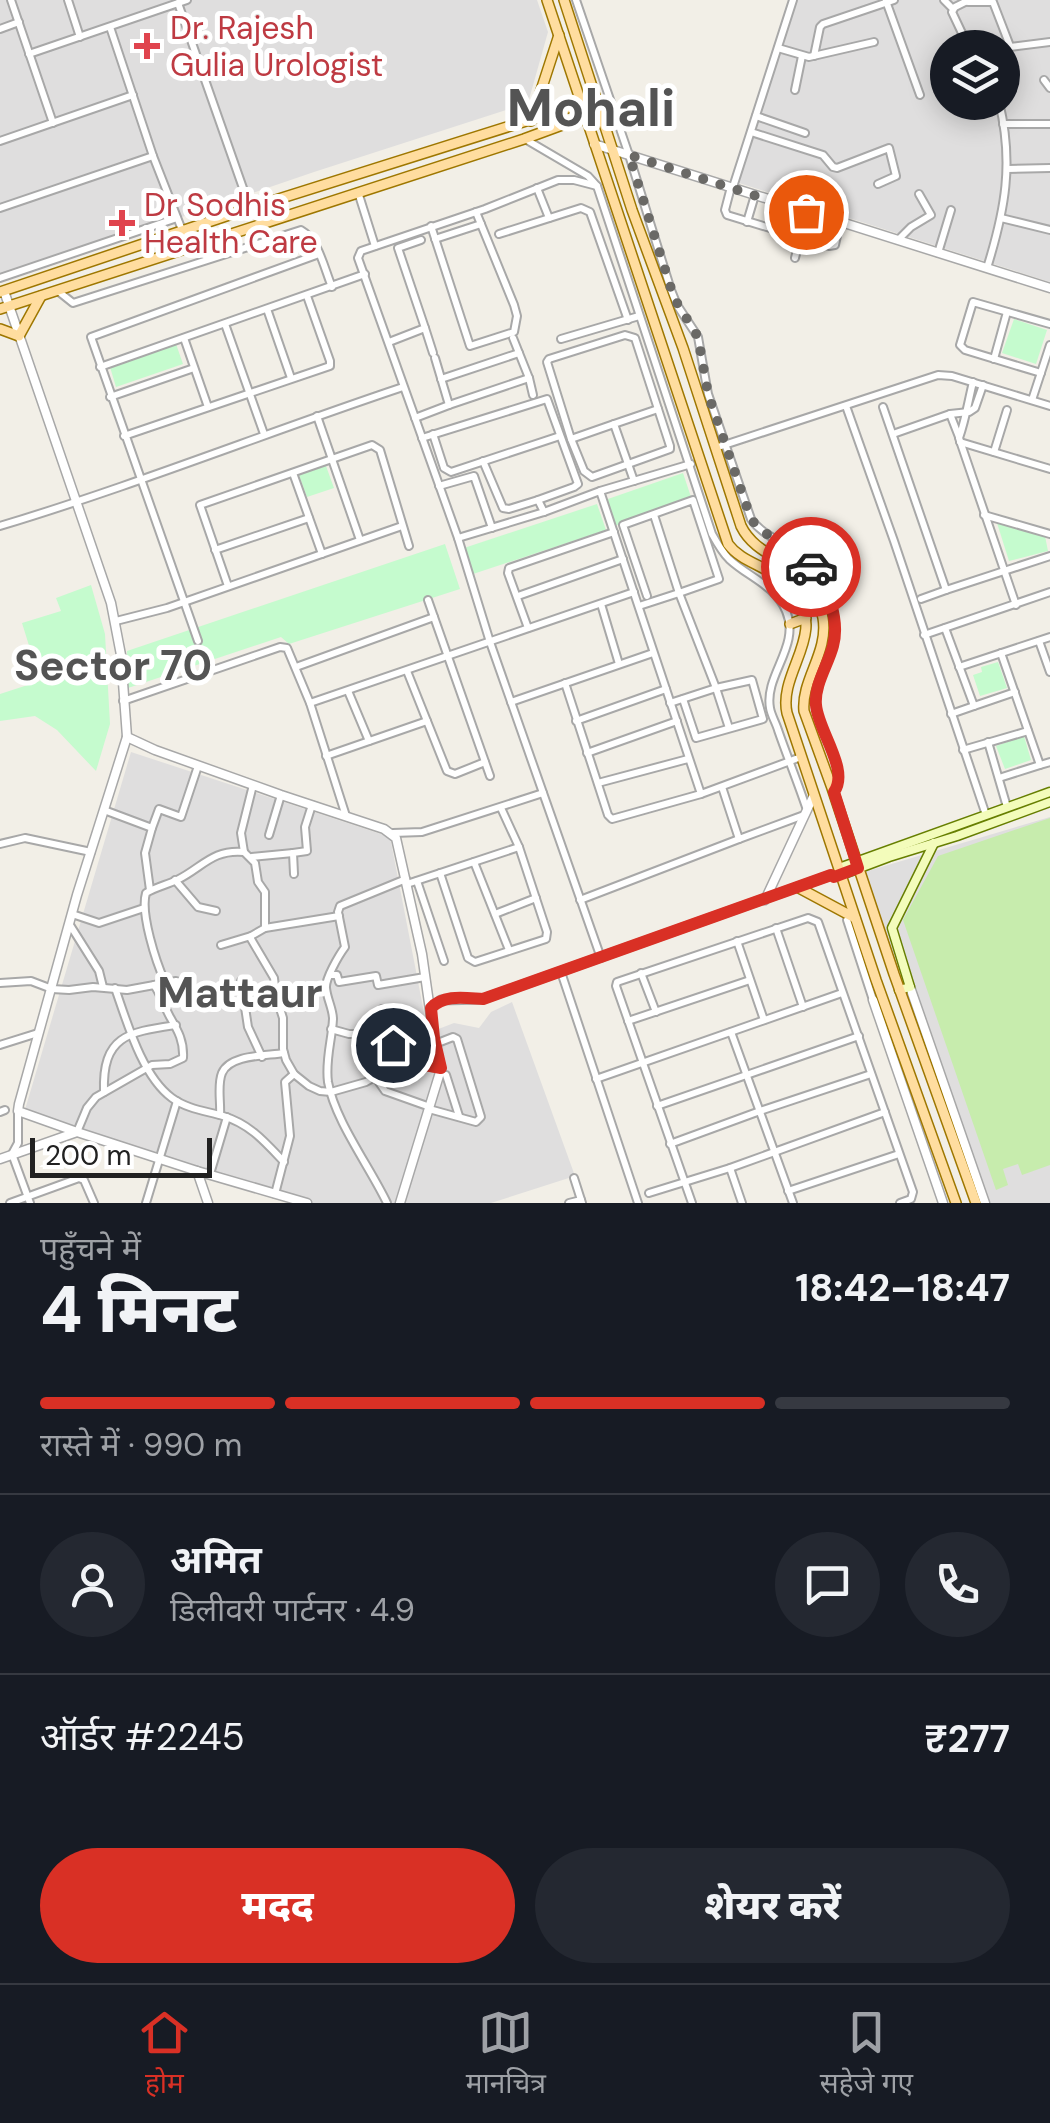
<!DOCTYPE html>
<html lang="hi">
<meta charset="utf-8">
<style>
body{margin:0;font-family:"DM Sans","Noto Sans Devanagari",sans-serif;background:#242831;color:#f1f3f6;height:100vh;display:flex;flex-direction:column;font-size:38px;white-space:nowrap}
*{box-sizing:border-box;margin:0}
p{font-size:32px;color:#9ea1a6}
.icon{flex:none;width:55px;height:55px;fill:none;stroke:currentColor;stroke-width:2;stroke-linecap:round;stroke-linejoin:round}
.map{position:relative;height:1203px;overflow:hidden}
.details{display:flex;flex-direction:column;background:#171b24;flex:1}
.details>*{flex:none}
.fabs{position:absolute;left:930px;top:30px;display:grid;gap:20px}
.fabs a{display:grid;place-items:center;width:90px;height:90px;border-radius:50%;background:#171b24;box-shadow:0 5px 25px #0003;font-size:50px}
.scale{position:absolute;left:30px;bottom:25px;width:182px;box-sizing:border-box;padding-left:10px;border:5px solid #212121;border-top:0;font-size:28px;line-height:35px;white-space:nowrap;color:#212121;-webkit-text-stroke:8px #fff;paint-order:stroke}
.pin{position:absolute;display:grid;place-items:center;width:85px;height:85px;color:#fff;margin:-42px;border:5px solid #fff;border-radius:50%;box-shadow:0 2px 10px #0007}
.courier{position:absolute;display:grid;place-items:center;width:100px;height:100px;margin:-50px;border:8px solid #d93025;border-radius:50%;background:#fff;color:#222;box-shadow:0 2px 12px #0007}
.head em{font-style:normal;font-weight:800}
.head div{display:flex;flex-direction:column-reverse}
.head{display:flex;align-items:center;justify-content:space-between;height:170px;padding:0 40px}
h1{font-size:65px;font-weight:800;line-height:75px}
.bar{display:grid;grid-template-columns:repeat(4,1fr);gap:15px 10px;align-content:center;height:120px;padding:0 40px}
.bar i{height:12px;border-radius:8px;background:#363941}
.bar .current{background:#d93025}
.bar p{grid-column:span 4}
.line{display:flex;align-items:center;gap:25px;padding:0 40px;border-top:2px solid #363941}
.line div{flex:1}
.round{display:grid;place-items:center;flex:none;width:105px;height:105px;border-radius:52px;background:#242831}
.button{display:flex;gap:20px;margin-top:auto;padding:20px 40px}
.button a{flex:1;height:115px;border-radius:60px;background:#d93025;color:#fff;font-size:40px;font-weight:800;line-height:115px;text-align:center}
.button a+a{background:#242831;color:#f1f3f6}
.menu{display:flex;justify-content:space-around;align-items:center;height:140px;border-top:2px solid #363941;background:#171b24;font-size:28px;color:#9ea1a6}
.menu a{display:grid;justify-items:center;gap:5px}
.menu .current{color:#d93025}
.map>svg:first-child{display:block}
.residential{fill:#dfdede;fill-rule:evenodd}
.grass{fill:#c7ecad}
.park{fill:#c5fbce}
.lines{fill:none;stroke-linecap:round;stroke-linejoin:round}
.minor-casing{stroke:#a8a8a8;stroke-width:10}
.tertiary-casing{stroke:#a8a8a8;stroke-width:11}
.secondary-casing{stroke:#677f01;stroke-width:11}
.primary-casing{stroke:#9e7700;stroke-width:12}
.minor{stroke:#fff;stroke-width:6}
.tertiary{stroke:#fff;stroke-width:8}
.secondary{stroke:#f3fcbb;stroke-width:8}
.primary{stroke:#ffdd9f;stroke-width:9}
.done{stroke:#6a6966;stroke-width:10;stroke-dasharray:0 18}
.route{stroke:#d93025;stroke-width:12}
.health-dot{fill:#e0444e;stroke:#fff;stroke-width:4}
.labels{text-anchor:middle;stroke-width:10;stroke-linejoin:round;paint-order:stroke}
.health-label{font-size:32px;fill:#be3a42;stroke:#fff;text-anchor:start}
.district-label{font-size:42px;font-weight:bold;fill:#545454;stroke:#fff}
.town-label{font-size:52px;font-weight:bold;fill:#545454;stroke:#fff}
</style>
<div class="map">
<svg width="1050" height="1203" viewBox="0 0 1050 1203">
<rect width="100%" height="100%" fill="#f2efe7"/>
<g class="residential">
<path d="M0,0H537L548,32L528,103L314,172L0,279Z"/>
<path d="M797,0H1050V282L739,183ZM948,48H1002V102H948Z"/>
<path d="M131,752L390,837L428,1033L454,1023L479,1028L491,1012L512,1002L575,1176L491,1203H301L24,1113Z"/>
<path d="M1050,817V1203H977L861,873Z"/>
</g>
<path class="grass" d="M1050,818V1165L1022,1175L1018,1164L1003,1169L1008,1185L996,1190L903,920L938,856Z"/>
<g class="park">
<path d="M1014,319L1047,330L1036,364L1002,353Z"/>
<path d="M176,344L183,364L116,387L110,367Z"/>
<path d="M326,466L334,488L307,497L299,475Z"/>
<path d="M683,473L692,500L614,526L605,500Z"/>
<path d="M597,504L606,530L470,575L461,549Z"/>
<path d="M997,523L1045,536L1048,551L1009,561Z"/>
<path d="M445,544L460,589L289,644L281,637L128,688L127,651Z"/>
<path d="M91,585L105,634L110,724L96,771L57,730L35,716L0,721V694L40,681L22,623L61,611L56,598Z"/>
<path d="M998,662L1007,688L980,696L973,675L982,672L981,667Z"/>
<path d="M1024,736L1031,760L1005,769L996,746Z"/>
</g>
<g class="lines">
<defs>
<g id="minor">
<path d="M11,0L53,123"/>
<path d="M68,0L80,37"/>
<path d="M576,0L629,155L671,290L677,305L698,337L708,394L751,519C760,532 774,538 788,547C802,557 816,570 824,586C842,622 833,641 822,675C819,685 815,695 816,705C818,731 850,771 834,792"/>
<path d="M944,0L953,9"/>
<path d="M886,1L920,95"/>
<path d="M967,1L955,7L952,12L969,48"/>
<path d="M968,2H993L1010,46"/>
<path d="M178,3L250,208"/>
<path d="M110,27L153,156L182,230"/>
<path d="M0,29L19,22"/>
<path d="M778,48L809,57L874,42"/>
<path d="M1002,48L1050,42"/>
<path d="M29,54L187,0"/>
<path d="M814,56L820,27L823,24L894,0"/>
<path d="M1044,80L1050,88"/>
<path d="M795,90L802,56"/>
<path d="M756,116L805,133"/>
<path d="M1003,124H1050"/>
<path d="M751,132L823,155L833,167L837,168L889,148L896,176L878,184"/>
<path d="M525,139L588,176L597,186L712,534C717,543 722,552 729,559C748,577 775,585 786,611C801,646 764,675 770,708C771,715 776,723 778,730C787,756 798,783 807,810"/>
<path d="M0,141L133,95"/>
<path d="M1008,169L1050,168"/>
<path d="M597,186L574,180H558L485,209L361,251L358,258L458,538L490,642L601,958"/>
<path d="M731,187L725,210L727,215L829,246L835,245L840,222"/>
<path d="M733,187L793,0"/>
<path d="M537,188L549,218"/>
<path d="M358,192L375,246"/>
<path d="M0,208L153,156"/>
<path d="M1001,218L1050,230"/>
<path d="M747,222L755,195"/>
<path d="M431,226L470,346L514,332L517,316L514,305L476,212"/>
<path d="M499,234L581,208L590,212L628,320"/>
<path d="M435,239L481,224"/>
<path d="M898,240L911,227L931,215L919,194"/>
<path d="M938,253L951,210"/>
<path d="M795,258L806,212"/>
<path d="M987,268C1005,210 1014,163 999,102"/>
<path d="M0,278L177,218"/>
<path d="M58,291L73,303L301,230C319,240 324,268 332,287"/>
<path d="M267,309L291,378"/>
<path d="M225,324L264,434"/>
<path d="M425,328L433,353"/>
<path d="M625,335L635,338L670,446V449L592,477L584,471L571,439L547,362L549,359Z"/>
<path d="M184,338L208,407"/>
<path d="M513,338L519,353"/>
<path d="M561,339L639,316"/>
<path d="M389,342L425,328L398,248L421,240"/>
<path d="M994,359L1007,312"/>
<path d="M100,367L365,274"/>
<path d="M1041,373L965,350L960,345L973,302L1050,324"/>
<path d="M529,378L533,395"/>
<path d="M441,379L519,353L529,378L449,405"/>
<path d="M973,382C968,402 966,418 959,438L1016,605"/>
<path d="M110,397L194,368"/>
<path d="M1032,400L1050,345"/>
<path d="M846,406L894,541L986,815"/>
<path d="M883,407L946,590L1050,556"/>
<path d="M950,414L959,437"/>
<path d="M317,416L360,540"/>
<path d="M415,418L449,405L435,358"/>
<path d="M433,434L444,468L451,472L560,436"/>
<path d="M893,434L950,414L969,412L975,408L983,385"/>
<path d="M124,436L330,366V361L307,296"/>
<path d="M422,438L547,399L578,484L574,487L538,500L544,512"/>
<path d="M571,439L614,424"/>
<path d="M960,442L1050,469"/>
<path d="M715,448L938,375L952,376L1050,406"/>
<path d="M994,452L1007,410"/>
<path d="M483,461L503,508L509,509L538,500"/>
<path d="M293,473L322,554"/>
<path d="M634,481L614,424L658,409"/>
<path d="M439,486L474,476L492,528"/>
<path d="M600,491L701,794"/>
<path d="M984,515L1050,534"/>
<path d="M0,526C136,485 268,432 403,387"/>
<path d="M458,538L544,512L600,491L691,464"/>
<path d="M215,550L309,518"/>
<path d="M228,586L200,505L372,445L380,450L409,546"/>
<path d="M518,596L623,559"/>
<path d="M647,596L623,525L693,500L719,579L679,593L654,515"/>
<path d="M921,599L946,590"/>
<path d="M428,600L490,776"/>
<path d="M601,604L619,664"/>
<path d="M639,606L679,593L716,688L752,680L763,719L696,738L683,699"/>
<path d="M116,621L167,608L402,526"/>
<path d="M528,628L508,573L509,568L614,532"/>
<path d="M945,628L974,706L951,714"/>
<path d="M924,635L1050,592"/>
<path d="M198,641L91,337L319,254"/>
<path d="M1039,641L1050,672"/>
<path d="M1001,653L1040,765L1050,762"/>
<path d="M296,667L434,617"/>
<path d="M959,667L1050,637"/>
<path d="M407,671L447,771L455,774L485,762"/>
<path d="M565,683L608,815L612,819L701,794L801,757"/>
<path d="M348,691L369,741"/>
<path d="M123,701L280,647L287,648L310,703L346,816"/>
<path d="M511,702L653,653"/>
<path d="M310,703L634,592"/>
<path d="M670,703L716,688L729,728"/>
<path d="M974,706L1015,692"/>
<path d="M576,721L666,689"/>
<path d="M988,742L1007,807"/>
<path d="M963,750L1028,731"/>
<path d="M587,753L677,721"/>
<path d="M326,756L427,721"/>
<path d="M999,778L1040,765"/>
<path d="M598,783L688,759"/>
<path d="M722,787L739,839L804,815"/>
<path d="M104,810L152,828L159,809L181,817L198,766"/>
<path d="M393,833L422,832L543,793"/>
<path d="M269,835L281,795"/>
<path d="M0,844L25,838L91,852"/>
<path d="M244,852L241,833L253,785"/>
<path d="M252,857L293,853"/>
<path d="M474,862L509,950"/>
<path d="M440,873L468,958L475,962L546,939L547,932L519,847L501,808"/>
<path d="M294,874L293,853L307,851L305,827L312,805"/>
<path d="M175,880L198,907L216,911"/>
<path d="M417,881L444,961"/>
<path d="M407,884L519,847"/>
<path d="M150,890L145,853L152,828"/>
<path d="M580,900L739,839"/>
<path d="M72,914L99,923L144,908"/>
<path d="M495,914L536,898"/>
<path d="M847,920L873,1000"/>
<path d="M70,925L99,971L103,987"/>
<path d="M265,928L339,916"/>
<path d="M776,928L803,1007"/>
<path d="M737,941L764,1020"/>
<path d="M221,945L251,936"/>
<path d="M561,972L638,1203"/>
<path d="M641,973L656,1012"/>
<path d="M330,975H337L339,982L376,976L378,985L425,977"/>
<path d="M241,981L248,1027L262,1057"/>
<path d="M165,982C156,962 140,913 146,893C156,887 166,885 177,880C202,868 212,849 244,852L255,863L258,882L265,892V928L251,936V939L274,978L276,996L283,1018V1049L286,1060L294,1074L309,1086L320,1091L331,1092L366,1082L380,1074L387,1065L398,1060L441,1069"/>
<path d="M0,983L31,981L52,989L69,990L93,987L127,990L176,981L191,985L195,1003"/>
<path d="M115,988C127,1022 142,1076 172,1098C187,1109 206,1111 223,1116C250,1124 265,1142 284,1162"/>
<path d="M382,1009L377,1030L393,1045L398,1060"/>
<path d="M628,1021L750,980"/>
<path d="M331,1029L349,1034H379"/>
<path d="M731,1032L793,1203"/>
<path d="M0,1045L38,1033"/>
<path d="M446,1075L459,1116"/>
<path d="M376,1078L385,1091L430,1107"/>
<path d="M596,1079L842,993"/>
<path d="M104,1092C102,1035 129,1032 176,1025"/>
<path d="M657,1106L859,1036"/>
<path d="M429,1109L476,1122L481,1117L457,1039L453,1037L435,1044"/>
<path d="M18,1111V1143L12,1154L30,1203"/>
<path d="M0,1112L5,1110"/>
<path d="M220,1115C221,1102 217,1085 222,1073C230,1054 267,1056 284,1053"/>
<path d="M77,1132L87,1108L96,1097L152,1065L170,1064L183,1058C184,1041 178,1031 170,1017C164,1006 161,995 154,985"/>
<path d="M670,1144L760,1111L871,1074"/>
<path d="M730,1168L742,1203"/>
<path d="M210,1174L227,1117"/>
<path d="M574,1178L582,1203"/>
<path d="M788,1191L899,1154"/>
<path d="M649,1193L730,1168L885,1112"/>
<path d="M275,1194L290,1136L285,1082L294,1074"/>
<path d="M10,1203L79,1178L84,1180L94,1203"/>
<path d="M146,1203L177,1101"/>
<path d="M387,1203C370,1167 335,1121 328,1082C325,1060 332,1040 333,1019C333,1009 327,999 326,988C325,979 339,955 345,947L338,912L340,906L406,879"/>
<path d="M569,1203L581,1200"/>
<path d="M692,1203L616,986L617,982L808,918L818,922L913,1192L911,1199L900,1203"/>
</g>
<g id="tertiary">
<path d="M594,144L1050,288"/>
<path d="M4,291L111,603L121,655L127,737L155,750L281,795L384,829L396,838L422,954L434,1038L441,1069L400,1203"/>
<path d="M765,900L814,795"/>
<path d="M910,987L985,1203"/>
<path d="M873,1000L943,1203"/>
<path d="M431,1007L441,1000L483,999L831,875H841"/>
<path d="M77,1132L18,1111L19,1104L77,895L127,737"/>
<path d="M0,1159L77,1132L197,1171L208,1203"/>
<path d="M197,1171L307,1203"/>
</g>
<g id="secondary">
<path d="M839,868L1050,792"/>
<path d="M841,875L889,857L957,836L1050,802"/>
<path d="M899,990L910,987L892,928L934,843"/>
</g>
<g id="primary">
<path d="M547,0L728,544C739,559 758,564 773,574C781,579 789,588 795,595C827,634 778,673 787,713L876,980L956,1203"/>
<path d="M564,0L632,210L683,348L741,526C760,565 812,557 823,618C829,652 801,680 804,711L832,788L894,974L976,1203"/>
<path d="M531,121L559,35"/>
<path d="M0,292L250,208L596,99"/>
<path d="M0,309L524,139L600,111"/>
<path d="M0,329L19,336L41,296"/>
<path d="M790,624L806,618"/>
<path d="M799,888L855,918"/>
</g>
</defs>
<use href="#minor" class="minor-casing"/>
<use href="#tertiary" class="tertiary-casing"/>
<use href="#secondary" class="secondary-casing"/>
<use href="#primary" class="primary-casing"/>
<use href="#minor" class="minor"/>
<use href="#tertiary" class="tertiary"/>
<use href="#secondary" class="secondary"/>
<use href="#primary" class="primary"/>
</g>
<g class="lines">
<path class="done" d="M806,212L629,155L674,298L698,337L708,394L751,519L760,530L792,549L811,567"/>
<path class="route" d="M393,1045L398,1060L441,1068L434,1038L431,1008C444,994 465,998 483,999L831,875L834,877L858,868L834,792C850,770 818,731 816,705C814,685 828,665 833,646C840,620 828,587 811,567"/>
</g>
<g class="health-dot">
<path d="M142 31h10v10h10v10h-10v10h-10v-10h-10v-10h10z"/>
<path d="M117 208h10v10h10v10h-10v10h-10v-10h-10v-10h10z"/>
</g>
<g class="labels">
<g class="health-label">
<text x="170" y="39">Dr. Rajesh<tspan x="170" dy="37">Gulia Urologist</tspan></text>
<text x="144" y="216">Dr Sodhis<tspan x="144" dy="37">Health Care</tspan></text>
</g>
<g class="district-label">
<text x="113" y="680">Sector 70</text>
<text x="240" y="1007">Mattaur</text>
</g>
<g class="town-label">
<text x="591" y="126">Mohali</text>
</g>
</g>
</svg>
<div class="fabs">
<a><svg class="icon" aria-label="layers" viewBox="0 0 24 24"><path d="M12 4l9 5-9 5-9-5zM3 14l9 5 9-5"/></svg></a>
</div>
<div class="scale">200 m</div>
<div class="pin" style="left:806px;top:212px;background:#ea580c"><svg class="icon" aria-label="bag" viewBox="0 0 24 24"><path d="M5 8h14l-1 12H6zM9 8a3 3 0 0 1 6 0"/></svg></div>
<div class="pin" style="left:393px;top:1045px;background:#1f2937"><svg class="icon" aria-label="home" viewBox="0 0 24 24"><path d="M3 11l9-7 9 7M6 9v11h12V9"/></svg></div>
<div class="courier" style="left:811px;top:567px"><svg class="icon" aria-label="car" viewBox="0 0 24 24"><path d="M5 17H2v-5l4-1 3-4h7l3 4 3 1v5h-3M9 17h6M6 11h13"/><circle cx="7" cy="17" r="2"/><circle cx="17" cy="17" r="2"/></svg></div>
</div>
<section class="details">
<div class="head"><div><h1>4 मिनट</h1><p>पहुँचने में</p></div><em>18:42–18:47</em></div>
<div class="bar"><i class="current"></i><i class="current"></i><i class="current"></i><i></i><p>रास्ते में · 990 m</p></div>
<div class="line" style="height:180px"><a class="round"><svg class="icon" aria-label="person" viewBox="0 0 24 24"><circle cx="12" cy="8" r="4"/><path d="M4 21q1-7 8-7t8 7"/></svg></a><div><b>अमित</b><p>डिलीवरी पार्टनर · 4.9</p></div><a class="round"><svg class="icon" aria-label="chat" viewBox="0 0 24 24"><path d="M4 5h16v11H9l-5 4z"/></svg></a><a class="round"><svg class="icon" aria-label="phone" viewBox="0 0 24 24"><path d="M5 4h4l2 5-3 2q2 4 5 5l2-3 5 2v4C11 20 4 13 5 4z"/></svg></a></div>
<div class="line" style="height:130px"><div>ऑर्डर #2245</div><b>₹277</b></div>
<div class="button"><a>मदद</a><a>शेयर करें</a></div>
</section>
<nav class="menu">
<a class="current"><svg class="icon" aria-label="home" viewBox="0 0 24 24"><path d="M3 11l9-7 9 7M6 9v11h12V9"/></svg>होम</a>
<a><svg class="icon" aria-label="map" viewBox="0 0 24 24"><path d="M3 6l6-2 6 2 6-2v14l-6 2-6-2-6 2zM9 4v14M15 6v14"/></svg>मानचित्र</a>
<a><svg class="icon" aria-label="saved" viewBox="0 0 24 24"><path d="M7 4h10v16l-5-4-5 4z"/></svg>सहेजे गए</a>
</nav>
